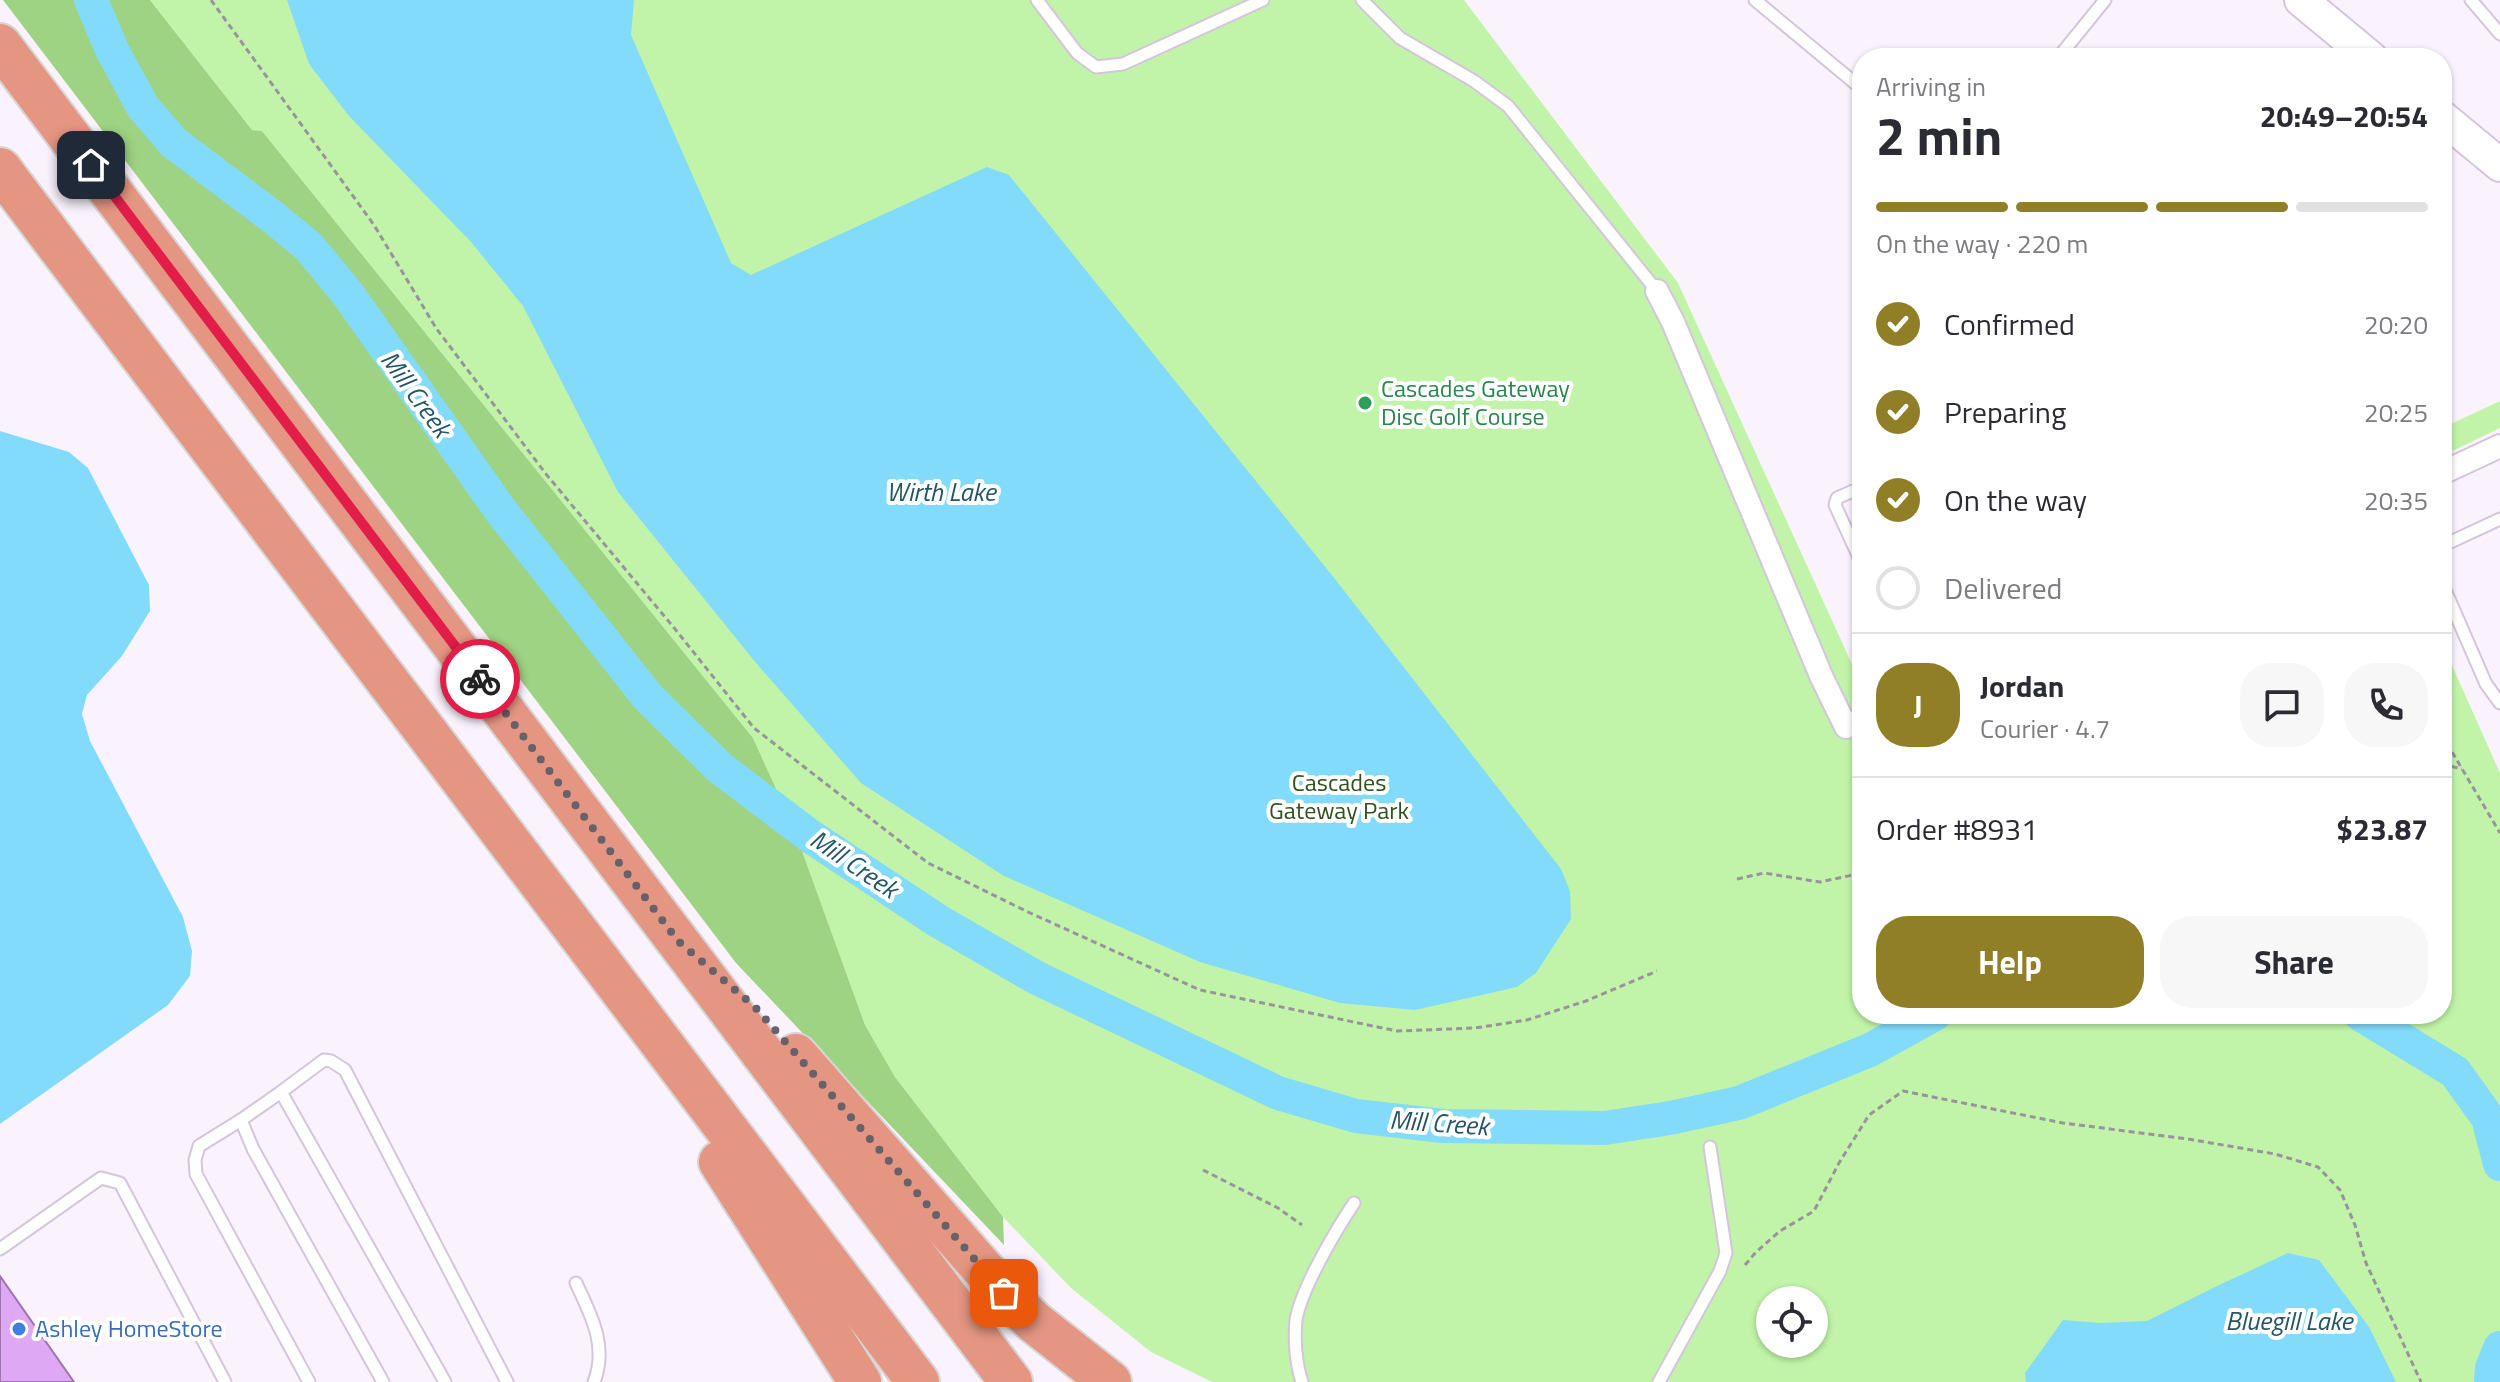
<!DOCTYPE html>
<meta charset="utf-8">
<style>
body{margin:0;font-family:"Titillium Web",sans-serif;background:#f7f7f7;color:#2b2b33;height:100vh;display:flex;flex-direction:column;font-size:30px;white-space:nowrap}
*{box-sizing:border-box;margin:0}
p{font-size:26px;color:#7c7c81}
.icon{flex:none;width:44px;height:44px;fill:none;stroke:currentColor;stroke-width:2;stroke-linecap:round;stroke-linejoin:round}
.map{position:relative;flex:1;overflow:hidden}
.details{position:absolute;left:1852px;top:48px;width:600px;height:976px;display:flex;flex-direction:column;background:#fff;border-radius:32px;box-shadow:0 2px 6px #0004}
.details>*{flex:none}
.buttons{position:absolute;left:1756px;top:1286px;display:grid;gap:16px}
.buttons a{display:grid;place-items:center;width:72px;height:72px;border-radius:50%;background:#fff;box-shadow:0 2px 6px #0004;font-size:40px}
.pin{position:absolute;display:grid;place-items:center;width:68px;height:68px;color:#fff;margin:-34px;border-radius:16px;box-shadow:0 4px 12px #0006}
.courier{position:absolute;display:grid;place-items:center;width:80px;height:80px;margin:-40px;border:6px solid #e11d48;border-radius:50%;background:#fff;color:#222;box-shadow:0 2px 10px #0007}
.overview em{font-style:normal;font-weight:700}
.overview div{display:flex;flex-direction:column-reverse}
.overview{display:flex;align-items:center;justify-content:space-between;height:136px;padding:0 24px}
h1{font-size:52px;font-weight:700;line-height:60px}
.bar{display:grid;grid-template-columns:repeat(4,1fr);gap:12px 8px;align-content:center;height:96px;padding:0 24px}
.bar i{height:10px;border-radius:6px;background:#e1e1e2}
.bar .on{background:#907f26}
.bar p{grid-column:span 4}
.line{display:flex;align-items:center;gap:20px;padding:0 24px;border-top:2px solid #e1e1e2}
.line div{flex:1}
.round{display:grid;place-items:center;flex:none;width:84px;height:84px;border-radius:32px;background:#f7f7f7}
ol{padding:0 24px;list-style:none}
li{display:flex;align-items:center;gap:24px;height:88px}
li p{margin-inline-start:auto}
li .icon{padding:8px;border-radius:50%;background:#907f26;color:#fff;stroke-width:4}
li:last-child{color:#7c7c81}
li i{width:44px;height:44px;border:4px solid #e1e1e2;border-radius:50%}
.button{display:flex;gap:16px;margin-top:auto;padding:16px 24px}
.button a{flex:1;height:92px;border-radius:32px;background:#907f26;color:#fff;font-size:32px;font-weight:700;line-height:92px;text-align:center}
.button a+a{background:#f7f7f7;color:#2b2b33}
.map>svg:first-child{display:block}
.green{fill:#c1f4a8;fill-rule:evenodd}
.forest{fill:#9ed383}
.water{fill:#82dbfa}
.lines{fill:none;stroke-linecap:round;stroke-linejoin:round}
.river{stroke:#82dbfa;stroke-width:34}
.building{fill:#dfa8f4;stroke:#9c76ab;stroke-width:2}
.lane-casing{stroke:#d5c5dc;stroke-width:15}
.street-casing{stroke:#d5c5dc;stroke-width:26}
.secondary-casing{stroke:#d5c5dc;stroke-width:36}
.highway-casing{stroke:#d5d5d6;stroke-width:46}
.path{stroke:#99939c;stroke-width:3;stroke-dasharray:6 4;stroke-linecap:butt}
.lane{stroke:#fff;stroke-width:11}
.street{stroke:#fff;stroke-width:22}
.secondary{stroke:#fff;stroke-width:32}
.highway{stroke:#e59682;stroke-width:42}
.done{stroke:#67616a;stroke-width:8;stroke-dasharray:0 14.4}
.route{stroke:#e11d48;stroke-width:10}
.leisure-dot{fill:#2e9e5b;stroke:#fff;stroke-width:3}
.shop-dot{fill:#3f7fe0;stroke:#fff;stroke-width:3}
.labels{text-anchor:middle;stroke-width:8;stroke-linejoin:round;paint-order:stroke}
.leisure-label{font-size:24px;fill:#27864d;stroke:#fff;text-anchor:start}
.park-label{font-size:24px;fill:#2f511b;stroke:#fff}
.shop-label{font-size:24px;fill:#366cbe;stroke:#fff;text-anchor:start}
.water-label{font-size:26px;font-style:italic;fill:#245666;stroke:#fff}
</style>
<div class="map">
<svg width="2500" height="1382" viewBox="0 0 2500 1382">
<rect width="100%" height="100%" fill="#faf3fd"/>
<g class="green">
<path d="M150,0H1464L1678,283L1862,686V1014H2442V643L2500,773V1382H1212L1151,1352L1071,1288L1003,1217L895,1077L865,1025L793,826L753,738L262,131L252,130ZM1770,1300H1814V1344H1770Z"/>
<path d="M2500,401V428L2442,456V428Z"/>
</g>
<path class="forest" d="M3,0H150L252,130L262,131L753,738L793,826L865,1025L895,1077L1003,1217L1004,1245L736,963Z"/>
<g class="water">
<path d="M287,0H634L631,35L731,263L751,275L987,167L1009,175L1335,579L1561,869L1570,891L1571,919L1536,973L1517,987L1415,1010L1340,1003L1200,962L1004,876L861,783L756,663L618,492L523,306L471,242L349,116L309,64Z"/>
<path d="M0,431L69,452L88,468L149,585L150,611L122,656L87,695L82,714L90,741L183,917L192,951L190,976L168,1005L0,1124Z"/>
<path d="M2288,1253L2319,1260L2369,1327L2396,1382H2026L2025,1373L2063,1320L2100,1323L2147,1321L2215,1287Z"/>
</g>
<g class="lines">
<g class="river">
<path d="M91,0L112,50L143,107L174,143L274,218L309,247L347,293L501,511L647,696L720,768L810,836L938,921L1037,978L1278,1093L1356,1116L1443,1126L1605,1128L1670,1118L1739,1103L1870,1050L1935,1014"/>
<path d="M2360,1014L2455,1072L2488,1118L2500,1164"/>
<path d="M2491,1382L2492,1368L2500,1348"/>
</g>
</g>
<path class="building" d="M0,1276L74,1382H0Z"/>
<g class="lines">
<defs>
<g id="lane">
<path d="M1037,0L1077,53L1096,67L1123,64L1263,0"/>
<path d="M1362,0L1400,38L1474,81L1508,106L1657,291"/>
<path d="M1755,0L1862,89"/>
<path d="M2471,0L2500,34"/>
<path d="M2058,58L2105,0"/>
<path d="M1862,487L1837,498L1835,505L1862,564"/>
<path d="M2442,546L2500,519"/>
<path d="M2442,583L2486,684L2500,703"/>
<path d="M281,1092L324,1060L331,1061L345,1070L507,1382"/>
<path d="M241,1120L199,1146L195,1160L196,1174L309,1382"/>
<path d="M0,1249L101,1178L120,1183L225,1382"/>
<path d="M576,1283C591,1315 608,1346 594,1382"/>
<path d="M383,1382L253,1149L241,1120L281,1092L445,1382"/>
<path d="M1302,1382C1296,1364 1294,1340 1296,1320C1301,1289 1336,1230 1354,1203"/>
<path d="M1659,1382L1720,1271L1726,1253L1710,1147"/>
</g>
<g id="street">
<path d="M1657,291L1673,322L1822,678L1846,727L1862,719"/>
<path d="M2442,473L2500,446"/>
</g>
<g id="secondary">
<path d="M2301,0L2371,58"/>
<path d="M2442,117L2500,165"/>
</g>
<g id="highway">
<path d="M0,45L1011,1382"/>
<path d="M0,169L918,1382"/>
<path d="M796,1055L1004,1293L1034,1322L1110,1382"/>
<path d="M720,1162L860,1382"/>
</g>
</defs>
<use href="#lane" class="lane-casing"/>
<use href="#street" class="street-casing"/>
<use href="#secondary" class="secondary-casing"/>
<use href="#highway" class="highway-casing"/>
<g class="path">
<path d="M211,0L374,225L436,328L546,474L675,629L754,728L928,863L1028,912L1200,990L1397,1031L1475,1028L1527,1020L1586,1001L1657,971"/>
<path d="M2442,735L2500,833"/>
<path d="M2442,764L2462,769"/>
<path d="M1737,879L1764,873L1820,882L1862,873"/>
<path d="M1203,1170L1278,1208L1302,1225"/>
<path d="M1745,1265L1756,1252L1780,1231L1814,1211L1839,1163L1869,1115L1903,1091L2063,1123L2188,1139L2275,1154L2318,1167L2340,1190L2355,1225L2366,1263L2421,1382"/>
</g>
<use href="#lane" class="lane"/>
<use href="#street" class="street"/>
<use href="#secondary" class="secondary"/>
<use href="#highway" class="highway"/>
</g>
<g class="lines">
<path class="done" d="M480,679L678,941L755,1007L1004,1293"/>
<path class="route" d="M91,165L480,679"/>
</g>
<circle class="leisure-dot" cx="1365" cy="403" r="8"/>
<circle class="shop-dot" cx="19" cy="1329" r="8"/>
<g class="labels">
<g class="leisure-label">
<text x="1381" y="397">Cascades Gateway<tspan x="1381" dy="28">Disc Golf Course</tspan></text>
</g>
<g class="park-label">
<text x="1339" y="791">Cascades<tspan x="1339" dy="28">Gateway Park</tspan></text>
</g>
<g class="shop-label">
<text x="35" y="1337">Ashley HomeStore</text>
</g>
<g class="water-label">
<text transform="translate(416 394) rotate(54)" y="9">Mill Creek</text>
<text x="941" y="501">Wirth Lake</text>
<text transform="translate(854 864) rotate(34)" y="9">Mill Creek</text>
<text transform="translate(1439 1123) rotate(4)" y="9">Mill Creek</text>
<text x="2289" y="1330">Bluegill Lake</text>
</g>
</g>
</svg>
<div class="buttons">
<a><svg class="icon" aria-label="locate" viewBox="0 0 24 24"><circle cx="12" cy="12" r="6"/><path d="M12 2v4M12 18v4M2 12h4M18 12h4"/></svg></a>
</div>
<div class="pin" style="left:1004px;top:1293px;background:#ea580c"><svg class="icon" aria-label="bag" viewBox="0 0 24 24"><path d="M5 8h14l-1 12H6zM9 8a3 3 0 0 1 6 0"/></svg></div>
<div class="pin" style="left:91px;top:165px;background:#1f2937"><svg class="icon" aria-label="home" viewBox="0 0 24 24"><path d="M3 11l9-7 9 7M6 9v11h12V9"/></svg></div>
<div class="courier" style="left:480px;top:679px"><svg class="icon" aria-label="bike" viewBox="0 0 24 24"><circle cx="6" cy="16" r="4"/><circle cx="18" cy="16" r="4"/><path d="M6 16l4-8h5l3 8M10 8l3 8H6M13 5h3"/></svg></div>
<section class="details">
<div class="overview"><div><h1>2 min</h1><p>Arriving in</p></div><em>20:49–20:54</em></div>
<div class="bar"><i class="on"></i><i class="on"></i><i class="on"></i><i></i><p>On the way · 220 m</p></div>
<ol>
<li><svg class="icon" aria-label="check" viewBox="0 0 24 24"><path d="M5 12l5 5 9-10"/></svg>Confirmed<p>20:20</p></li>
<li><svg class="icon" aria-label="check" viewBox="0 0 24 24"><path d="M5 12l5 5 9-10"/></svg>Preparing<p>20:25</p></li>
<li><svg class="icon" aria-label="check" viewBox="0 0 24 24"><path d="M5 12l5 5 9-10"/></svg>On the way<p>20:35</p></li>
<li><i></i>Delivered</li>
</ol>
<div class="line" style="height:144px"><b class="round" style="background:#907f26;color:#fff">J</b><div><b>Jordan</b><p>Courier · 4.7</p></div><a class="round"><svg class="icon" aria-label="chat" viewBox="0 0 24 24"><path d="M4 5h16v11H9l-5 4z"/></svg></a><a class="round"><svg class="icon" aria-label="phone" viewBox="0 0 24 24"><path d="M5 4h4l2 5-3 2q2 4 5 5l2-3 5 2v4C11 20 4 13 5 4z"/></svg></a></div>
<div class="line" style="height:104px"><div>Order #8931</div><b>$23.87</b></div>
<div class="button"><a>Help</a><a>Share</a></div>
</section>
</div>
